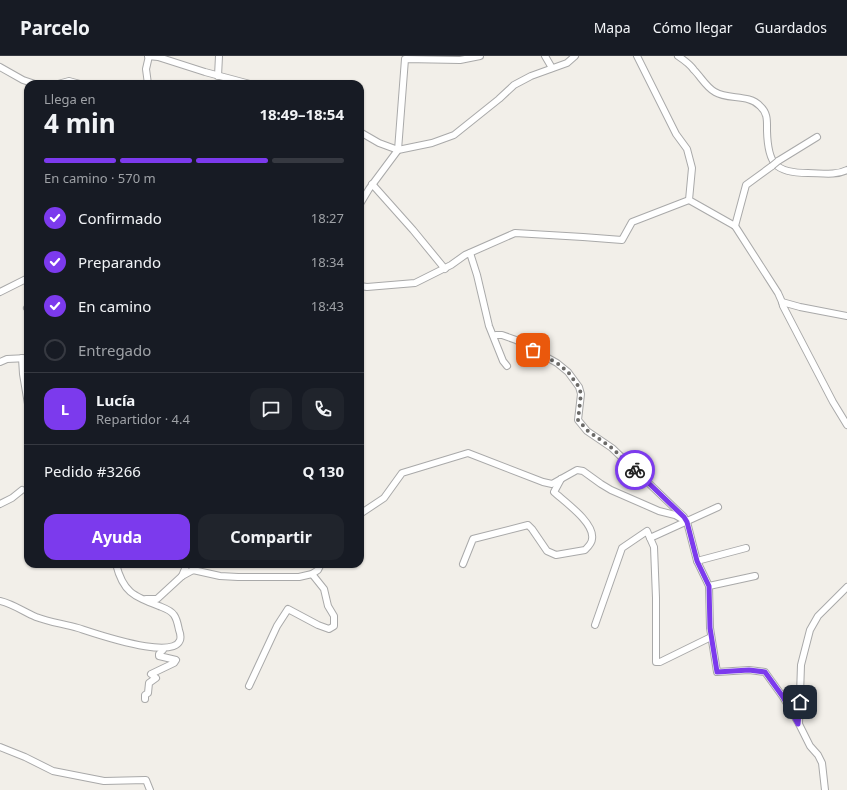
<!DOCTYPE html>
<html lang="es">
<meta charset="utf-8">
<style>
body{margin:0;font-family:"Noto Sans",sans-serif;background:#20242c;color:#f1f3f6;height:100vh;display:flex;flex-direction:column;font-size:15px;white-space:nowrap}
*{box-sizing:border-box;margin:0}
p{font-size:13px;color:#9ea1a6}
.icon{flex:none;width:22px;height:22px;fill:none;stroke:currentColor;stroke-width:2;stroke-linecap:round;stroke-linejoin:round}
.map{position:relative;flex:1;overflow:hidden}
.details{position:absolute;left:24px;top:24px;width:340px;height:488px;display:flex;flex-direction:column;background:#171b24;border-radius:12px;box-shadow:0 1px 3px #0004}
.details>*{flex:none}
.pin{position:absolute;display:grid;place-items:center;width:34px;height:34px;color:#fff;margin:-17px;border-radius:8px;box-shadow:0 2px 6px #0006}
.courier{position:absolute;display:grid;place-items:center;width:40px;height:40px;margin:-20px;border:3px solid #7c3aed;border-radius:50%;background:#fff;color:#222;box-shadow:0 1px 5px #0007}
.overview em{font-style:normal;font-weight:700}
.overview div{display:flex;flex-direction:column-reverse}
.overview{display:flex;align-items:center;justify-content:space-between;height:68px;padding:0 20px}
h1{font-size:26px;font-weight:700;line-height:30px}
.bar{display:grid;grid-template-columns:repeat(4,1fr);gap:6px 4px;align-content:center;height:48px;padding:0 20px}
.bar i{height:5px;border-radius:3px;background:#363941}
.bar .current{background:#7c3aed}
.bar p{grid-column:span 4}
.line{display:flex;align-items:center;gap:10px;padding:0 20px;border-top:1px solid #363941}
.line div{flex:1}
.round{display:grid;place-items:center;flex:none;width:42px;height:42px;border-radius:12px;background:#20242c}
ol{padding:0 20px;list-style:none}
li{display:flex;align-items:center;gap:12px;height:44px}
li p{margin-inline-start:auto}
li .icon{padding:4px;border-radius:50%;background:#7c3aed;color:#fff;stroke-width:4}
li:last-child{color:#9ea1a6}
li i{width:22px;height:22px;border:2px solid #363941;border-radius:50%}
.primary-button{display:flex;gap:8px;margin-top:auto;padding:8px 20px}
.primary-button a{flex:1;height:46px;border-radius:12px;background:#7c3aed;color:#fff;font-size:16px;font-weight:700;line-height:46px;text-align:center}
.primary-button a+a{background:#20242c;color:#f1f3f6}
header{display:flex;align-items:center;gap:24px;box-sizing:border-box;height:56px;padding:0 20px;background:#171b24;border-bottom:1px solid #363941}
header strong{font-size:19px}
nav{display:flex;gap:22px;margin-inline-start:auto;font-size:14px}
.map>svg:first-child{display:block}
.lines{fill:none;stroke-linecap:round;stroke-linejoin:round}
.minor-casing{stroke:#a9a9a9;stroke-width:8}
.minor{stroke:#fff;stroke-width:6}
.minor-bridge-casing{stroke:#a9a9a9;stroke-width:8;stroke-linecap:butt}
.minor-bridge{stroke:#fff;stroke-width:6}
.done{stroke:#6b6a68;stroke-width:4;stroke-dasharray:0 7.2}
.route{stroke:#7c3aed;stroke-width:5}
</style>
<header>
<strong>Parcelo</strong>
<nav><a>Mapa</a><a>Cómo llegar</a><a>Guardados</a></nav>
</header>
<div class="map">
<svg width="847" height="734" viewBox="0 0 847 734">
<rect width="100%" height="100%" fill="#f2efe9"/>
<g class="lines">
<defs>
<g id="minor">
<path d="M148,0L158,1L205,16L250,28"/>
<path d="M545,0L552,12"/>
<path d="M637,0L676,78L687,93L692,112L689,144L735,170L778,237L782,246L783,250L833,346L847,369"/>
<path d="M678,0C684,4 690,8 694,14C701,21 706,31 715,36C728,44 749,38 760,50C768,57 767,65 767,75C768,108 775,117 808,117C821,117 835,120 847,114"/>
<path d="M0,11L23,24L35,28"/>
<path d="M218,20L219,0"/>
<path d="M58,28L69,25L80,28"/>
<path d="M148,28L146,13L149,0"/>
<path d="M360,76L379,87L398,94L405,3L460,4L480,0"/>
<path d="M778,105L817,81"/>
<path d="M372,128L413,174L445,213"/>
<path d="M360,148L369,133L398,94L432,87L454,79L499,43L514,29L531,20L567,7L575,0"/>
<path d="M735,170L746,129L772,110"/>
<path d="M470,197L477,219L489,270L503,305L507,310"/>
<path d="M360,230L367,231L415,227L451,209L465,199L515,177L583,181L622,184L632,166L689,144"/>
<path d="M0,236L28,222"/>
<path d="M782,246L800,251L847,260"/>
<path d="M27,252L28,251"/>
<path d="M496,279H502L516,284L557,307L568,316L579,331L581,338L578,364L587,375L612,392L684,461L687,466L697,505L709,530L710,572L717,616L749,614L765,616L783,641L799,668"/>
<path d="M22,302L23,318L28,348"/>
<path d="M0,306L7,303L28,302"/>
<path d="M0,448L12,442L22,434"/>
<path d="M360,458L384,442L402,417L468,397L543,426L552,428L577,414L583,415L601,428L611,434L659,455L675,459L682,463"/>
<path d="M650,482L654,491L656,542V606H660L711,581"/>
<path d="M697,505L746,492"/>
<path d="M463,508L473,483L528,469L532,473L547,495L556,499L585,494C588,491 592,487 592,483C595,467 565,446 554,436L561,423"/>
<path d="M182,520L187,508"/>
<path d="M709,530L755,520"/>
<path d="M146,543H157L182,520L193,514L220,520L238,521H299L312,518L318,514L321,508"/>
<path d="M0,545C13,548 24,556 36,561C49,566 64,568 78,572C91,576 194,613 179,574C178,569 177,563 174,559C171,554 164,552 159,550C133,540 123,536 116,508"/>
<path d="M595,569L622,492L647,475L650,482L718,451"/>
<path d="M249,630L277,570L288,553L318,569L329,573L334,570V560L328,550L324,533L312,518"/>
<path d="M145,643V639L148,637L149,627L156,622L151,618L174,607L176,604L159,600V598L163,594V592"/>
<path d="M0,691L25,701L53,715L104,725L146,724L150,734"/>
<path d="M825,734L822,707L818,699L810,690L799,668L801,609L810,574L818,560L847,531"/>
</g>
</defs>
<use href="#minor" class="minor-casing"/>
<use href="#minor" class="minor"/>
<defs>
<path id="minor-bridge" d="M772,110L778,105"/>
</defs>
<use href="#minor-bridge" class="minor-bridge-casing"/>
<use href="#minor-bridge" class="minor-bridge"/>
</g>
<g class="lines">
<path class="done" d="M533,294L557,307L568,316L579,331L581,338L578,364L588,375L612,392L635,414"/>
<path class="route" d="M635,414L684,461L687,466L697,505L709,530L710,572L717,616L749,614L765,616L783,641L798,668L800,646"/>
</g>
</svg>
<div class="pin" style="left:533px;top:294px;background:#ea580c"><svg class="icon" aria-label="bag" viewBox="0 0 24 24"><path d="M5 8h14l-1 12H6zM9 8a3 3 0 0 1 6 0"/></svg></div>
<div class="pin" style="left:800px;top:646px;background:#1f2937"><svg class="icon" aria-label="home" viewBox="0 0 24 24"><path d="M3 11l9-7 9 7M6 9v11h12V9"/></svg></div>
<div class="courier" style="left:635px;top:414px"><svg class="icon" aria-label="bike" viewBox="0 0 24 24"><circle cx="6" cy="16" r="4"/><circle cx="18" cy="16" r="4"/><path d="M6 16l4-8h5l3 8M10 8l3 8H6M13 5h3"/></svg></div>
<section class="details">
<div class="overview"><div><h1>4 min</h1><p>Llega en</p></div><em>18:49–18:54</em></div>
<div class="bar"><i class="current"></i><i class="current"></i><i class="current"></i><i></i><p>En camino · 570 m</p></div>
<ol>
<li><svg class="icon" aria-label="check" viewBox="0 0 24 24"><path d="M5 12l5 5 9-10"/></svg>Confirmado<p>18:27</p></li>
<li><svg class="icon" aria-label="check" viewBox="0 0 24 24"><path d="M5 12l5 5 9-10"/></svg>Preparando<p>18:34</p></li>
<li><svg class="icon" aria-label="check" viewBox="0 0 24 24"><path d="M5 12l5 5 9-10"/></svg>En camino<p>18:43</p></li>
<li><i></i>Entregado</li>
</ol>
<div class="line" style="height:72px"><b class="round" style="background:#7c3aed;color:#fff">L</b><div><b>Lucía</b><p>Repartidor · 4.4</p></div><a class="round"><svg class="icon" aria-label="chat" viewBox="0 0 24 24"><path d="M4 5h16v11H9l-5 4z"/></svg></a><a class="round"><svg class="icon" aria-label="phone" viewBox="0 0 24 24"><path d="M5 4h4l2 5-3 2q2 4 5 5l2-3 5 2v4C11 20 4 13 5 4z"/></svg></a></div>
<div class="line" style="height:52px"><div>Pedido #3266</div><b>Q 130</b></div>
<div class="primary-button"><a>Ayuda</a><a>Compartir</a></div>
</section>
</div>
